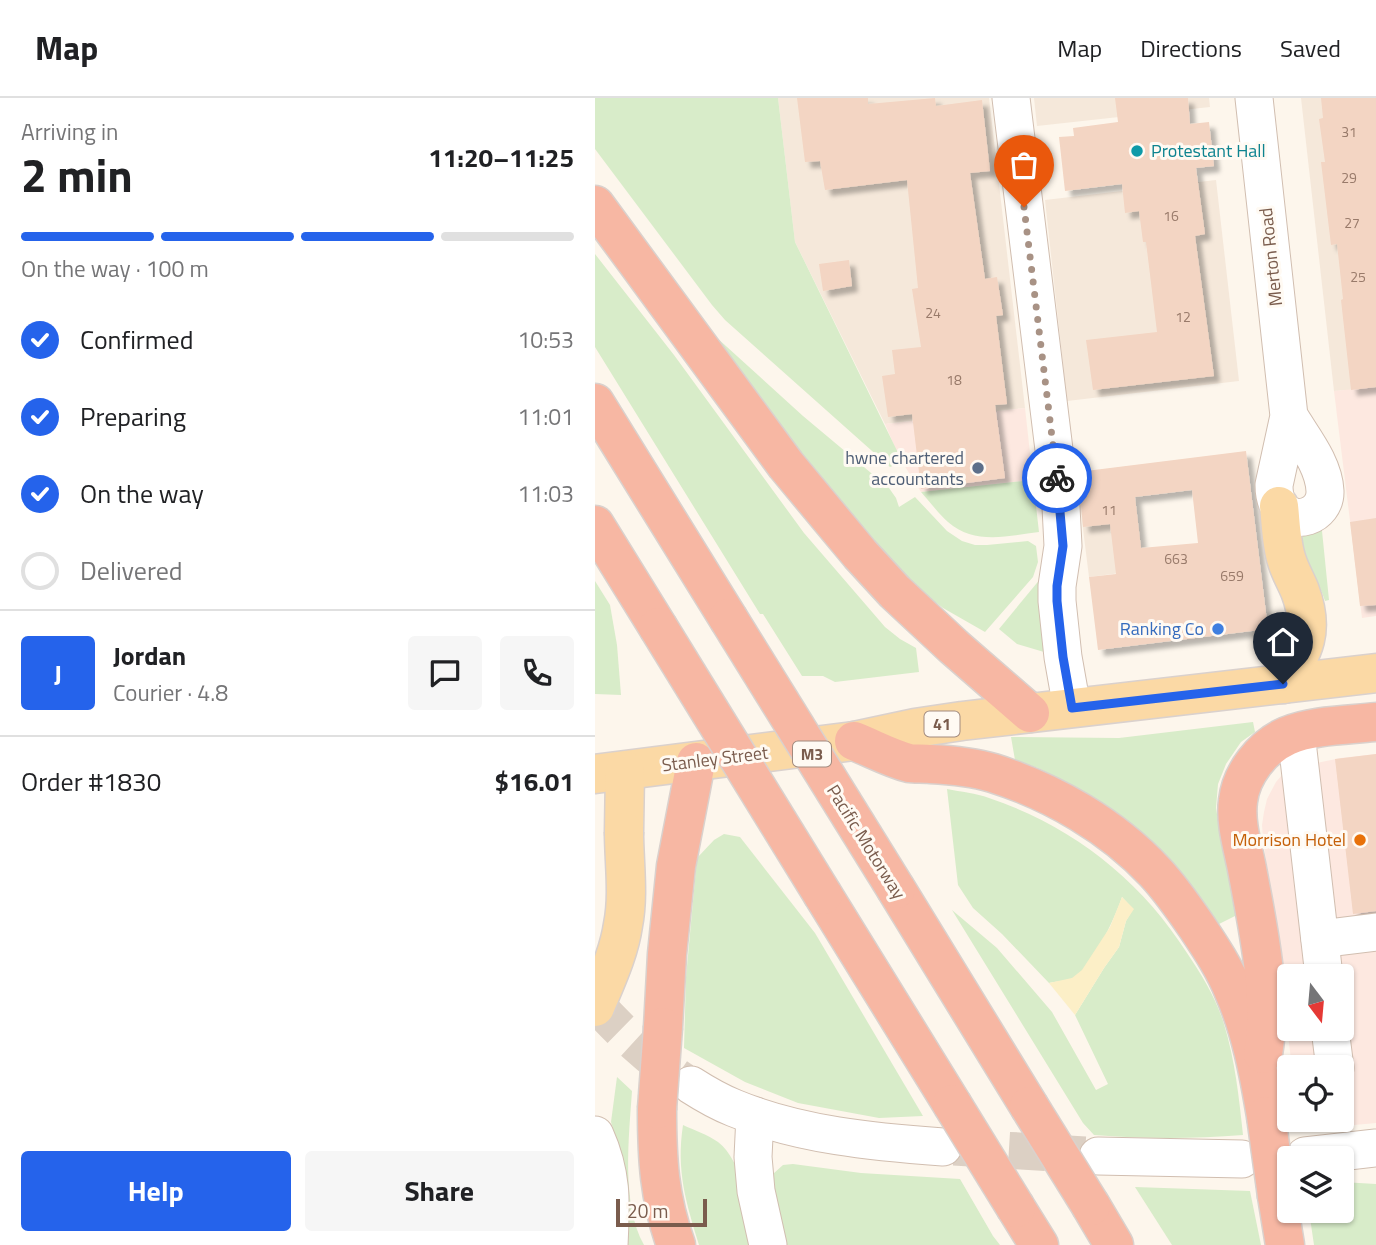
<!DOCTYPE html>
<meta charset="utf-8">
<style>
body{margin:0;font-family:"Titillium Web",sans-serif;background:#f6f6f6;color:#202124;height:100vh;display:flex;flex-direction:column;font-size:26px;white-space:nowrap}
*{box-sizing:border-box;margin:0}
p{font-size:23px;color:#757577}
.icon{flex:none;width:38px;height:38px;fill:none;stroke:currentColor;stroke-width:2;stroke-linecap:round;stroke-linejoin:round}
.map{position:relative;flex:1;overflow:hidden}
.panel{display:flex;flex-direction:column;background:#fff;width:595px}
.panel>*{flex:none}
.needle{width:46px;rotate:164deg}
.controls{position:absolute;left:682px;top:866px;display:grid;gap:14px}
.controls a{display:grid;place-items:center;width:77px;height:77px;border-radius:7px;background:#fff;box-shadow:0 2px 5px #0004;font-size:35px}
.scale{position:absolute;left:21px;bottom:18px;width:91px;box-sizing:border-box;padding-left:7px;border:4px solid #7a5c4d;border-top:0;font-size:19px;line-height:24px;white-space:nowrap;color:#7a5c4d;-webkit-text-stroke:5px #fffaf3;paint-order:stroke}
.pin{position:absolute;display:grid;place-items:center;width:60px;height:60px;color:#fff;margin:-72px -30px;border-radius:50% 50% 50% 0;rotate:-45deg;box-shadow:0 0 7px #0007}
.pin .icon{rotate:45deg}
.courier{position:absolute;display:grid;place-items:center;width:70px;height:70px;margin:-35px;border:5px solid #2563eb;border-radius:50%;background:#fff;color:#222;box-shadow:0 2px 9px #0007}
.overview em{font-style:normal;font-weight:700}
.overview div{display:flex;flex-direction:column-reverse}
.overview{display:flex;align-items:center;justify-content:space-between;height:119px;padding:0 21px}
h1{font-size:46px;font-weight:700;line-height:52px}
.bar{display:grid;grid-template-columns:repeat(4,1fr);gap:10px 7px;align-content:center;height:84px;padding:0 21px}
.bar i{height:9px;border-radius:5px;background:#e0e0e0}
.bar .current{background:#2563eb}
.bar p{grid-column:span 4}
.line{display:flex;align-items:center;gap:18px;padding:0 21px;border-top:2px solid #e0e0e0}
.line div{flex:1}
.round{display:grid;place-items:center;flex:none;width:74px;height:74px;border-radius:7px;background:#f6f6f6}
ol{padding:0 21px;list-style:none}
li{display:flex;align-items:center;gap:21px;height:77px}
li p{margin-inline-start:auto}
li .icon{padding:7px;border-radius:50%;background:#2563eb;color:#fff;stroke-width:4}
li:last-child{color:#757577}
li i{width:38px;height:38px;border:4px solid #e0e0e0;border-radius:50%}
.action{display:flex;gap:14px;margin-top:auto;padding:14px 21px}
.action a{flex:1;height:80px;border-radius:7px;background:#2563eb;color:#fff;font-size:28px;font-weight:700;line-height:80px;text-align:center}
.action a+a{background:#f6f6f6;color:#202124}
header{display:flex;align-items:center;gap:42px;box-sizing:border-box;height:98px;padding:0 35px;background:#fff;border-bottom:2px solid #e0e0e0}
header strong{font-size:33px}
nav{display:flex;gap:38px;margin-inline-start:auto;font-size:24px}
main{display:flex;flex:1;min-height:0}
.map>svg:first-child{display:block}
.residential{fill:#f5e8da}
.commercial{fill:#fde8e0;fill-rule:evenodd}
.green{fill:#d8ecc9}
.sand{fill:#fcefc7}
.building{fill:#f3d5c3;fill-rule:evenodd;filter:url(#shadow)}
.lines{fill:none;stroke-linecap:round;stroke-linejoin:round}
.minor-tunnel{stroke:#dcd0c4;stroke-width:37;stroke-dasharray:37 18;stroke-linecap:butt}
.minor-casing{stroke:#d1beb0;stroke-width:39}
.major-casing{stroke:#dad1cd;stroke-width:41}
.highway-casing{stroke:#dad1cd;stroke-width:41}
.minor{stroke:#fff;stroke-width:37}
.major{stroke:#fbd9a5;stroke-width:38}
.highway{stroke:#f7b7a3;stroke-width:38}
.major-bridge-casing{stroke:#dad1cd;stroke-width:41;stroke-linecap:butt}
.highway-bridge-casing{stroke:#dad1cd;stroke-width:41;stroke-linecap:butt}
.major-bridge{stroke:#fbd9a5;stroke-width:38}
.highway-bridge{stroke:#f7b7a3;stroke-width:38}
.done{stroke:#a89285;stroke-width:7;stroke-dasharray:0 12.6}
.route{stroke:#2563eb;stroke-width:9}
.culture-dot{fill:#0f9aa8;stroke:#fffaf3;stroke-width:2.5}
.service-dot{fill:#5c6f8a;stroke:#fffaf3;stroke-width:2.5}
.shop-dot{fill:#3f7fe0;stroke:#fffaf3;stroke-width:2.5}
.food-dot{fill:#e8710a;stroke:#fffaf3;stroke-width:2.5}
.labels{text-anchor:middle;stroke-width:6;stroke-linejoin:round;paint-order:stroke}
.number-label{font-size:14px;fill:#987a6a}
.shield{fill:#fffaf3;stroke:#a28b7f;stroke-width:2}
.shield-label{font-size:16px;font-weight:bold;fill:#7a5c4d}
.culture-label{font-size:18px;fill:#0d838f;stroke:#fffaf3;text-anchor:start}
.street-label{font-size:18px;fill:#7a5c4d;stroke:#fffaf3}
.service-label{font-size:18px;fill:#4e5e75;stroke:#fffaf3;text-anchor:end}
.shop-label{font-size:18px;fill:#366cbe;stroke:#fffaf3;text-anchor:end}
.food-label{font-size:18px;fill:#c56008;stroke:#fffaf3;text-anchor:end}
</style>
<header>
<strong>Map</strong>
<nav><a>Map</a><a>Directions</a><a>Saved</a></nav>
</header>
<main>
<section class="panel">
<div class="overview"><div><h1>2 min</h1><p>Arriving in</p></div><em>11:20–11:25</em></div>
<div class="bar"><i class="current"></i><i class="current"></i><i class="current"></i><i></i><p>On the way · 100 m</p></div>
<ol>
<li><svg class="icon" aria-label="check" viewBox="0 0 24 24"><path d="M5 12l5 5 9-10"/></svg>Confirmed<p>10:53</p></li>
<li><svg class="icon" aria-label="check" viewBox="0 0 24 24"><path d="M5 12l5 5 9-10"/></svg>Preparing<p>11:01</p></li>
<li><svg class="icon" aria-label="check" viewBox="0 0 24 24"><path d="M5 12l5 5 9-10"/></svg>On the way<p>11:03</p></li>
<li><i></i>Delivered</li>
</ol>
<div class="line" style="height:126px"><b class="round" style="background:#2563eb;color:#fff">J</b><div><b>Jordan</b><p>Courier · 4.8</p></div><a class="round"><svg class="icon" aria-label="chat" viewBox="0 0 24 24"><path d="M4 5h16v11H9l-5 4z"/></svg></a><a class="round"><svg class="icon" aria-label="phone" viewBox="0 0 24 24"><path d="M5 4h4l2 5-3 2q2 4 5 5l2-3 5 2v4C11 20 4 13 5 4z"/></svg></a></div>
<div class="line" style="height:91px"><div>Order #1830</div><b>$16.01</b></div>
<div class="action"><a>Help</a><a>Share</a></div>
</section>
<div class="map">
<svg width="781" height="1147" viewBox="0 0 781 1147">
<defs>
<filter id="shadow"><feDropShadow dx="6" dy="6" stdDeviation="2" flood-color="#0004"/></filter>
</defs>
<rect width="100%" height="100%" fill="#fdf6ec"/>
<g class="residential">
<path d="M183,0H394L430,310L290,326L200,144Z"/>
<path d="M439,0H614L615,9L442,28Z"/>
<path d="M706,0H781L756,292L739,293Z"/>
<path d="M621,82L644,283L472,303L450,102Z"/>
<path d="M536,368L549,472L494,479L481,375Z"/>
</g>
<g class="commercial">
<path d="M781,289V518L767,520L739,293Z"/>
<path d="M430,310L438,382L326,394L304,359L290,326Z"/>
<path d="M781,656V1025L705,1032L704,1022H747V970L697,969L668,740L667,727L669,714L672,701L681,684L692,671L746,660ZM695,878H747V931H695Z"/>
</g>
<g class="green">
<path d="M0,0H183L200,144L309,367L303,366L295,369L130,222L117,207L0,51Z"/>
<path d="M0,156L79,257L209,435L290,529L305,541L321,550L324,574L240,584L228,578H207L168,516H165L0,249Z"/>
<path d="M121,239L208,318L294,390L301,400L304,409L320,399L352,433L367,443L380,447H392L433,443L441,448L443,464L438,479L390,534L348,510L322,490L298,469L190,336L118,241Z"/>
<path d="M438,382L444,434C412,438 379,447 353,424C343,415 335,404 326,394Z"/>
<path d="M726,423L734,502L730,503C726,490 720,480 713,468C708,456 706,442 705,429Z"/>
<path d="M446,480L449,554L422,546L404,531Z"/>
<path d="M0,483L15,507L22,547L26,597L0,596Z"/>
<path d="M658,624L660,634L646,644L631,666L623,686L621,710L625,734L636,770L646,815L622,827L541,732L514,710L477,687L443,670L420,662L416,639L524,640Z"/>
<path d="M352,691C366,694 381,695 394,700C477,728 545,781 592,855C607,877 621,900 629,926C640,962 644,999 648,1037C598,1041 549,1041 499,1037L488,1025L357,812L402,850L457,914L501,992L513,986L480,917L509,870L524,849L531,823L538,811L527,799C520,820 499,865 482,878C474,883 463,883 454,885L407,836L378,810L363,787Z"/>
<path d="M129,736L145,739L220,835L328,1018L284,1020L203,1005L150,984L89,950L91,879L102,760L119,742Z"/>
<path d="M22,979L37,993C34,1038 26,1106 49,1147H28L29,1064L16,1024Z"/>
<path d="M88,1027C99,1032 113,1037 123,1044C147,1061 156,1119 164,1147H104C91,1104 81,1073 88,1027Z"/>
<path d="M198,1066L266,1075L365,1081L398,1138L405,1147H190L176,1089L178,1076L188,1067Z"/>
<path d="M747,1084L781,1086V1147H719L714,1113H747Z"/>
<path d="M540,1089L655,1093L666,1147H577Z"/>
</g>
<path class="sand" d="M527,799L539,811L531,823L524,849L509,870L480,917L454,885L477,880L487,872L515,829Z"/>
<g class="building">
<path d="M202,0H273V6L340,0L341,8L387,2L395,73L375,75L390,181L402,179L408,217L401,218L412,306L400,307L410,380L326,391L317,316L293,319L287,278L300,276L297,252L326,249L317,191L323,190L312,82L230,92L225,63L210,64Z"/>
<path d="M520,0H593L595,26L614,24L619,68L601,70L610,136L600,138L619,278L498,292L491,242L562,234L551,144H548L544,113L530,115L527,86L470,93L464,39L479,38L478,30L523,24Z"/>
<path d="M726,0H781V289L756,292L746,202L748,201L742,146L736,147L726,64H730L724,21L728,20Z"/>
<path d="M254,162L257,188L228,193L224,166Z"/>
<path d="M651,353L673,531L503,552L494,479L521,476L515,426L488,429L483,374ZM597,392L603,445L546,450L540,399Z"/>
<path d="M781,420V507L765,508L755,424Z"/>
<path d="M781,656V813L758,816L740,661Z"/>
</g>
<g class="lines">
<g class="minor-tunnel">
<path d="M0,905C27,935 55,961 88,983"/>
<path d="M359,1049L490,1057"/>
</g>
<defs>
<g id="minor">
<path d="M416,0L466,409L468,448L462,488V503L468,559L477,610"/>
<path d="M659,0L694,318L679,387C679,394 680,402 684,408C697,430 731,418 730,393C729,366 707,340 694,318"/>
<path d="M701,635L729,878"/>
<path d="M725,841L781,834"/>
<path d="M735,931L740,970"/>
<path d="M96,987C110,996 124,1004 139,1010C204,1037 279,1044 348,1049"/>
<path d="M160,1018L158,1059L161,1093L173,1147"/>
<path d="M0,1037C18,1077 16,1105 14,1147"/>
<path d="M503,1058L647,1061"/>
<path d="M710,1058L781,1050"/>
</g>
<g id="major">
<path d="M684,408C686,426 686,446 692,463C695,473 701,483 705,493C720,533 709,552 688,586"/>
<path d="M0,676L259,643L320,630L367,623L781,575"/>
<path d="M29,734L30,673"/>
</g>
<g id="highway">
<path d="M0,107L191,367L265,456L300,494L359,549L435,615"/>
<path d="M0,305L133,520"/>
<path d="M0,427L63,529"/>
<path d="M259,643C277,650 295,660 314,665C320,666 328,665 335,666C356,667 378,669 398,675C458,694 517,728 560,774C576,791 589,810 602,829C616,850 630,871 639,894C656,933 664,976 671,1018"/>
<path d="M301,791L434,1008"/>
<path d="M228,797L357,1006"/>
<path d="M68,929L72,856L81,768L101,664"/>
<path d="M668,956C678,897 663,830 652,771C648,750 640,725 643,703C646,676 667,649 692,638C717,627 754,627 781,624"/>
<path d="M62,1011C62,1060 64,1100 81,1147"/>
<path d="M682,1098L690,1147"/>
<path d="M496,1108L519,1147"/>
<path d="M421,1110L444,1147"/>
</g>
</defs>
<use href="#minor" class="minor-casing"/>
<use href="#major" class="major-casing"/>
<use href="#highway" class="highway-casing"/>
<use href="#minor" class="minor"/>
<use href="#major" class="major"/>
<use href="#highway" class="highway"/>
<defs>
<path id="major-bridge" d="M0,909C11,882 24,855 28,827C34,797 29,764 29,734"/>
<g id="highway-bridge">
<path d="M133,520L301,791"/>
<path d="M63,529L228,797"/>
<path d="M357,1006L421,1110"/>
<path d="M434,1008L496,1108"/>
<path d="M62,1011L68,929"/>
<path d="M671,1018L682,1098"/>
</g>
</defs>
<use href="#major-bridge" class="major-bridge-casing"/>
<use href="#highway-bridge" class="highway-bridge-casing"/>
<use href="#major-bridge" class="major-bridge"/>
<use href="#highway-bridge" class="highway-bridge"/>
</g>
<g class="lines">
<path class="done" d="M429,109L462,380"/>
<path class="route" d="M462,380L468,448L462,488V503L468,559L477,610L688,586"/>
</g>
<circle class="culture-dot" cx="542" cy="53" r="7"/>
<circle class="service-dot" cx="383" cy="370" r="7"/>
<circle class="shop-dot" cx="623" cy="531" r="7"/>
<circle class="food-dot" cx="765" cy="742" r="7"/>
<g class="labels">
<g class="number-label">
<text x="754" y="39">31</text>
<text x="754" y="85">29</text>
<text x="576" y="123">16</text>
<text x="757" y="130">27</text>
<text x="763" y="184">25</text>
<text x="338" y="220">24</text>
<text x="588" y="224">12</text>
<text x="359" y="287">18</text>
<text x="514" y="417">11</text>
<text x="581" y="466">663</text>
<text x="637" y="483">659</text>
</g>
<g class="shield">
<rect x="329.5" y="613.5" width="35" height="25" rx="5"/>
<rect x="198" y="643.5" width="38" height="25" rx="5"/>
</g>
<g class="shield-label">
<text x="347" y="632">41</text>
<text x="217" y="662">M3</text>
</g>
<g class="culture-label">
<text x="556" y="59">Protestant Hall</text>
</g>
<g class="street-label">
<text transform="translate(676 159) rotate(-96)" y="6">Merton Road</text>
<text transform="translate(120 661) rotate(-7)" y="6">Stanley Street</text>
<text transform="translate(271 744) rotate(58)" y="6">Pacific Motorway</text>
</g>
<g class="service-label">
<text x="369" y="366">hwne chartered<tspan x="369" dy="21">accountants</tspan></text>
</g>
<g class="shop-label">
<text x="609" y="537">Ranking Co</text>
</g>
<g class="food-label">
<text x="751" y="748">Morrison Hotel</text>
</g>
</g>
</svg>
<div class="controls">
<a><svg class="needle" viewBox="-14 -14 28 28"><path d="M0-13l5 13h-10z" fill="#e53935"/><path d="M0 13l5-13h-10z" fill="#757577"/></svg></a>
<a><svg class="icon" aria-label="locate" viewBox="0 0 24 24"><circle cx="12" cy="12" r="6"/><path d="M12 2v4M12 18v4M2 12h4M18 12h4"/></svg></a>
<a><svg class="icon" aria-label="layers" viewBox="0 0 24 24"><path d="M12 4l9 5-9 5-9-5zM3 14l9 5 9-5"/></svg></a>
</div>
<div class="scale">20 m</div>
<div class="pin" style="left:429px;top:109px;background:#ea580c"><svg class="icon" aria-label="bag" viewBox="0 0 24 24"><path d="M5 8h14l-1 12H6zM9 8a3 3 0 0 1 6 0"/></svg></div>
<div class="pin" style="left:688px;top:586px;background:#1f2937"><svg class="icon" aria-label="home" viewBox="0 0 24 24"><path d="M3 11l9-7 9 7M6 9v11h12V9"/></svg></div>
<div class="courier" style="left:462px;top:380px"><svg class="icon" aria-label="bike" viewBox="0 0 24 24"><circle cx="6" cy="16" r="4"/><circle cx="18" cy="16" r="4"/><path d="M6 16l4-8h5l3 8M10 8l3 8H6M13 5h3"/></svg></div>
</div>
</main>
